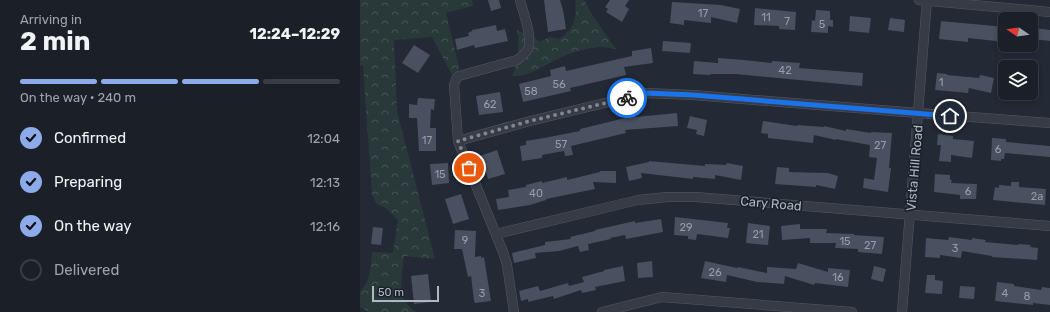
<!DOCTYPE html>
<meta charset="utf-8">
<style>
body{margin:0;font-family:Rubik,sans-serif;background:#272c34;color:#f1f3f6;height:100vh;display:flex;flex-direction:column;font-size:15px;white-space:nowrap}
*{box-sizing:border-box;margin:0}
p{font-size:13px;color:#9fa2a8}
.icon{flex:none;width:22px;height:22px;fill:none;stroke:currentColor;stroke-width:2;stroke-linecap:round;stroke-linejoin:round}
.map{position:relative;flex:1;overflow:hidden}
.side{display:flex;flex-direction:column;background:#1a1f28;width:360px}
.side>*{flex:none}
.needle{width:26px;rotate:283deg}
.controls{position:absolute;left:638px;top:12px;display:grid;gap:8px}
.controls a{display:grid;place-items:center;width:40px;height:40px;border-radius:6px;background:#1a1f28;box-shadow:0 2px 6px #0003,0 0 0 1px #383d45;font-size:20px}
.scale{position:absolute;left:12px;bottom:10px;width:67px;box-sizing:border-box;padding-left:4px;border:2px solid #b0b6c2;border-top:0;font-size:11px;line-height:14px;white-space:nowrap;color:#b0b6c2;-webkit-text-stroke:3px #1b212b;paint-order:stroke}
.pin{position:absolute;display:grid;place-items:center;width:34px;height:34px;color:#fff;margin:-17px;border:2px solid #fff;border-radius:50%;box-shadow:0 1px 4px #0007}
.courier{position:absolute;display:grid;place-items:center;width:40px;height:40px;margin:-20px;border:3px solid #1a73e8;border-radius:50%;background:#fff;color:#222;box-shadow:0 1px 5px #0007}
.head em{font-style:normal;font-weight:700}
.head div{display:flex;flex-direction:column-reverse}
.head{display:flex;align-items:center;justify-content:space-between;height:68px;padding:0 20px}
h1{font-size:26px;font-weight:700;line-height:30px}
.bar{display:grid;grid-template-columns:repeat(4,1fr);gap:6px 4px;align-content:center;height:48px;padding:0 20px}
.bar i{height:5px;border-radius:3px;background:#383d45}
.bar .current{background:#8daaeb}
.bar p{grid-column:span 4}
ol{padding:0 20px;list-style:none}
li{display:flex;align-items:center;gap:12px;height:44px}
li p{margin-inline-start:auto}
li .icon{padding:4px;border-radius:50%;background:#8daaeb;color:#111;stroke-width:4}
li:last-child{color:#9fa2a8}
li i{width:22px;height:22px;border:2px solid #383d45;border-radius:50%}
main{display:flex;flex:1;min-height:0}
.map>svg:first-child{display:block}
.forest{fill:url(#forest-crowns)}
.building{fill:#49505f}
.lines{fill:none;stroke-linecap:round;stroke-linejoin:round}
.minor-casing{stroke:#535964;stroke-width:10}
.minor{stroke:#363b46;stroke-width:9}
.done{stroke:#7f8591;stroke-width:4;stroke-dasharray:0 7.2}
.route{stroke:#1a73e8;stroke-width:5}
.labels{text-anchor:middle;stroke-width:3.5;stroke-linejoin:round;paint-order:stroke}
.number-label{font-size:11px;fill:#969ca9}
.street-label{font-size:13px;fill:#b0b6c2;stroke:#1b212b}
</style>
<main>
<section class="side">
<div class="head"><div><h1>2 min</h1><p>Arriving in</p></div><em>12:24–12:29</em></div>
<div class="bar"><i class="current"></i><i class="current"></i><i class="current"></i><i></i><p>On the way · 240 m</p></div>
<ol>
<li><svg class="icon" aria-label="check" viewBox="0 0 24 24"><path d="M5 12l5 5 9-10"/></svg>Confirmed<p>12:04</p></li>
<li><svg class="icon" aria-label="check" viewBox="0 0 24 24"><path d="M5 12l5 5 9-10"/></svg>Preparing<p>12:13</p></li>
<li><svg class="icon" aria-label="check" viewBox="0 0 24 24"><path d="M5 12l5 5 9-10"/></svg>On the way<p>12:16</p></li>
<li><i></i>Delivered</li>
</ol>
</section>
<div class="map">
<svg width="690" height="312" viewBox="0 0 690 312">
<defs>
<pattern id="forest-crowns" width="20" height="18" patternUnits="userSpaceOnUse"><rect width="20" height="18" fill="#29393a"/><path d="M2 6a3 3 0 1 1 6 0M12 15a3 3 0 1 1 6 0" fill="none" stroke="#465355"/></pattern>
</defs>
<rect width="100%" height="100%" fill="#232935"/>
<g class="forest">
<path d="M0,0H112L113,6L86,13L99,67L98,73L94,76L92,75L72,37L34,40L37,111L75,259L44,256C42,277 35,298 56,312H9L0,307V292C11,281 10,267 12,252L33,253L38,220L27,209L16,203L12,194L3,66L0,65Z"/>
<path d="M215,0H224L233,16L256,49C251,48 246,47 241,47C225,48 209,53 196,60C179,68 171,76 152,76C158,62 160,46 157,30L175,38L180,42L190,37L199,39C215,29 217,18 215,0Z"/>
</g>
<g class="building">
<path d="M128,0H139L141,8L131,11Z"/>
<path d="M184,0H200L203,10L206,29L188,32Z"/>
<path d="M250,0H269L265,6L269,9L262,22L246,12L248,9L245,7Z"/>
<path d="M312,2L361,5L380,9L377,23L351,17V23L324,20V25L310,23Z"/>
<path d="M395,8L436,12L435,30L419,29V26L394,25Z"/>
<path d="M456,10L470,11V20H473V27L468,26V33L451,32L452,20L455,21Z"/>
<path d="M490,16L511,18L509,33L489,31Z"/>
<path d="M530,18L545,20L544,32L528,30Z"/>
<path d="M581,21L645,27V42L608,38V42L579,39Z"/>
<path d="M136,25L137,31L145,29L148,41L115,48L114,45L97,50L95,39L109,36L108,33L112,31V30Z"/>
<path d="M675,28L690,30V41L673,39Z"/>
<path d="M303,41L331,43L330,53L302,51Z"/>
<path d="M54,45L70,55L58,73L42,63Z"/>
<path d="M291,48L293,63L264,67L266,75L210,88L211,91L163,102L159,84L191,76L190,70L205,66L206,71L272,56V51Z"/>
<path d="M358,58L384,60L412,63V61L440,63L439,68L503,73L502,86L376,74H351L350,75L333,74L334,61L358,63Z"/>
<path d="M577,73L587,74V75L619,78L620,75L634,78L631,93L609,88L608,93L575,90Z"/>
<path d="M140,92L143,112L119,115L116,96Z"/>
<path d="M646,93H668L667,100L645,98Z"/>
<path d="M58,98L75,99L74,110L71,109L70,128H76V151H59L57,118H49V104L57,105Z"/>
<path d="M317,113L318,126L265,130L266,133L211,146L213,155L205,156L204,151L182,155V158L162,161L160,146L166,145V141L184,138L220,131V129L265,118Z"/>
<path d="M330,116L347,120L344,136L336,134L337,130L327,128Z"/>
<path d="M403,121L437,126V125L464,127V126L486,131V129L511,133V132L532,133L529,168H531L528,192L503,188L504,178L514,180L517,158L509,157L510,145L476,139V140L454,135L453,143L408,138V134L401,133Z"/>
<path d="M578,134L593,136V139L614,141L612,158L591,155V162L579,161L581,145H577Z"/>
<path d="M632,138L646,139V142L690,146V157L645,153L644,159H641V161L631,160Z"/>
<path d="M137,150L145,174L128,179L120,156Z"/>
<path d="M289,161L345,166V164L366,165L367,163L383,166L381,180L355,175V179L333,177V179L281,173L282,178L269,181L266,167L289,162Z"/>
<path d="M88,163L89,183L72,185L70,164Z"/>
<path d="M417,167L429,168V172L468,173L478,176L475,189L456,185V187L415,184Z"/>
<path d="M240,171H256V183L233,182L235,189L186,199V200L170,205L138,210L136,199L149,197L148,190L166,187V185L182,181V183L207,177V180L240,172Z"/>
<path d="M575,174L590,175V180H592L591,183L617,184L616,199H600V195L574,192Z"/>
<path d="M651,182H659V187L686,189L685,205L633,200L635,187L639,188V185L651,186Z"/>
<path d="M101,194L109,219L93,224L85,199Z"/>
<path d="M315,217L368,223L367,228H370L368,238L337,234L336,240L328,239V236L314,235Z"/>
<path d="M301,219L303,232L266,239L265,235L250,238L251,239L228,244L229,250L220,252L218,246L199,251L175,253L176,258L154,263L152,253L185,245V242L211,239L210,237L235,231V230L275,221V223Z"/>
<path d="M388,223L410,226L408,245L386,243Z"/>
<path d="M440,224V229H467L466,233L494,234V235L524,237L522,254L498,252V249L475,248L476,243H450V238L422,240L421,226Z"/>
<path d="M13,227L23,228L21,245L11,244Z"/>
<path d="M95,230L116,231L115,257L121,256V258L124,257L131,301L115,303L114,301L111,276L108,277L102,249H94Z"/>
<path d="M589,237L612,240V238L626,240L625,242L658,245V244L671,245L670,247L678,248L677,260L632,257V256L602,251L601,258L580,255V258L565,257L566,238L588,240Z"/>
<path d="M292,261L293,277L278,278L277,263Z"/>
<path d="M345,261L377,268L378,267L407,273V267L436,269L438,263L468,272V268L490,270L488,287L455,283L454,285L425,276L424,284L397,282L367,275L366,282L341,278Z"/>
<path d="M263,266L265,281L235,287L236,290L222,293L221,290L194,299L193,296L168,302V299L161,301L159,291L178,286L180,291L208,283L209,286L224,282L222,277L244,271V270Z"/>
<path d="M514,266L526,269L523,282L511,279Z"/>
<path d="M68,274L71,302L54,304L51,276Z"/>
<path d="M567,275H575V280L583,281L582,294L565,293Z"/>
<path d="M637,282L654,284V286L681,290L682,287L690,288V305L673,303V305L635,301Z"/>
<path d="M600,286L615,287L614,299L599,298Z"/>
</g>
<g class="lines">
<defs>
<g id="minor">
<path d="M559,0L690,12"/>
<path d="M98,141L170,121L286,93L333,95L558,113L690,123"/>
<path d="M136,234L278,200L307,197H336L690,226"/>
<path d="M154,312L147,265L143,252L98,141L94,85L96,79L99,76L157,60C161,57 165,54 168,49C173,38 163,12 160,0"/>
<path d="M242,312L302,297L492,312"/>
<path d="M542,312L567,0"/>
</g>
</defs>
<use href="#minor" class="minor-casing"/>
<use href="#minor" class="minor"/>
</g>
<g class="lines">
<path class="done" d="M109,168L98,141L170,121L267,98"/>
<path class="route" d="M267,98L286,93L333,95L590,116"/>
</g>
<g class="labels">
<g class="number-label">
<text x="343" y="17">17</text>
<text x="406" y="21">11</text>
<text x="427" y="25">7</text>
<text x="462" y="28">5</text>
<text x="425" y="74">42</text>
<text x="581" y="86">1</text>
<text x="199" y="88">56</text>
<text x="171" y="95">58</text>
<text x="130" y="108">62</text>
<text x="67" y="144">17</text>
<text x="201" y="148">57</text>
<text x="520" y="149">27</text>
<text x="638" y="153">6</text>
<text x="80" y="178">15</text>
<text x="608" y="195">6</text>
<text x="176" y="197">40</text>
<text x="677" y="200">2a</text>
<text x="326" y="231">29</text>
<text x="398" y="238">21</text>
<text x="105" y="244">9</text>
<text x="485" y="245">15</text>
<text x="510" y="249">27</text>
<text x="595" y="252">3</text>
<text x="355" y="276">26</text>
<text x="478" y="281">16</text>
<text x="122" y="297">3</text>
<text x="645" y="297">4</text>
<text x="667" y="300">8</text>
</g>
<g class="street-label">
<text transform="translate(554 168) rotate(-85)" y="5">Vista Hill Road</text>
<text transform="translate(411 203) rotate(5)" y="5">Cary Road</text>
</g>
</g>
</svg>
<div class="controls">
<a><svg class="needle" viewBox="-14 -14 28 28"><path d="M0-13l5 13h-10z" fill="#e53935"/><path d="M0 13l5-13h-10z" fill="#9fa2a8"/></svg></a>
<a><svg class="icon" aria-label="layers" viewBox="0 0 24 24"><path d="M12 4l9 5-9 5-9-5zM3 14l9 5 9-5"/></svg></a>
</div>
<div class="scale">50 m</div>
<div class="pin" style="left:109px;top:168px;background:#ea580c"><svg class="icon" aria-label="bag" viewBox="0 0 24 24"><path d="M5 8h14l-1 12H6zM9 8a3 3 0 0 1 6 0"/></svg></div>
<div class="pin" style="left:590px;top:116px;background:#1f2937"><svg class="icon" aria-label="home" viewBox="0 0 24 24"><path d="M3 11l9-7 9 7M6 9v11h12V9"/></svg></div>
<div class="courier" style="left:267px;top:98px"><svg class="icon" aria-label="bike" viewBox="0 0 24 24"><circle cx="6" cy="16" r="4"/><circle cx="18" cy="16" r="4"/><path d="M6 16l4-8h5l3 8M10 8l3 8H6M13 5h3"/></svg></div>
</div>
</main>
